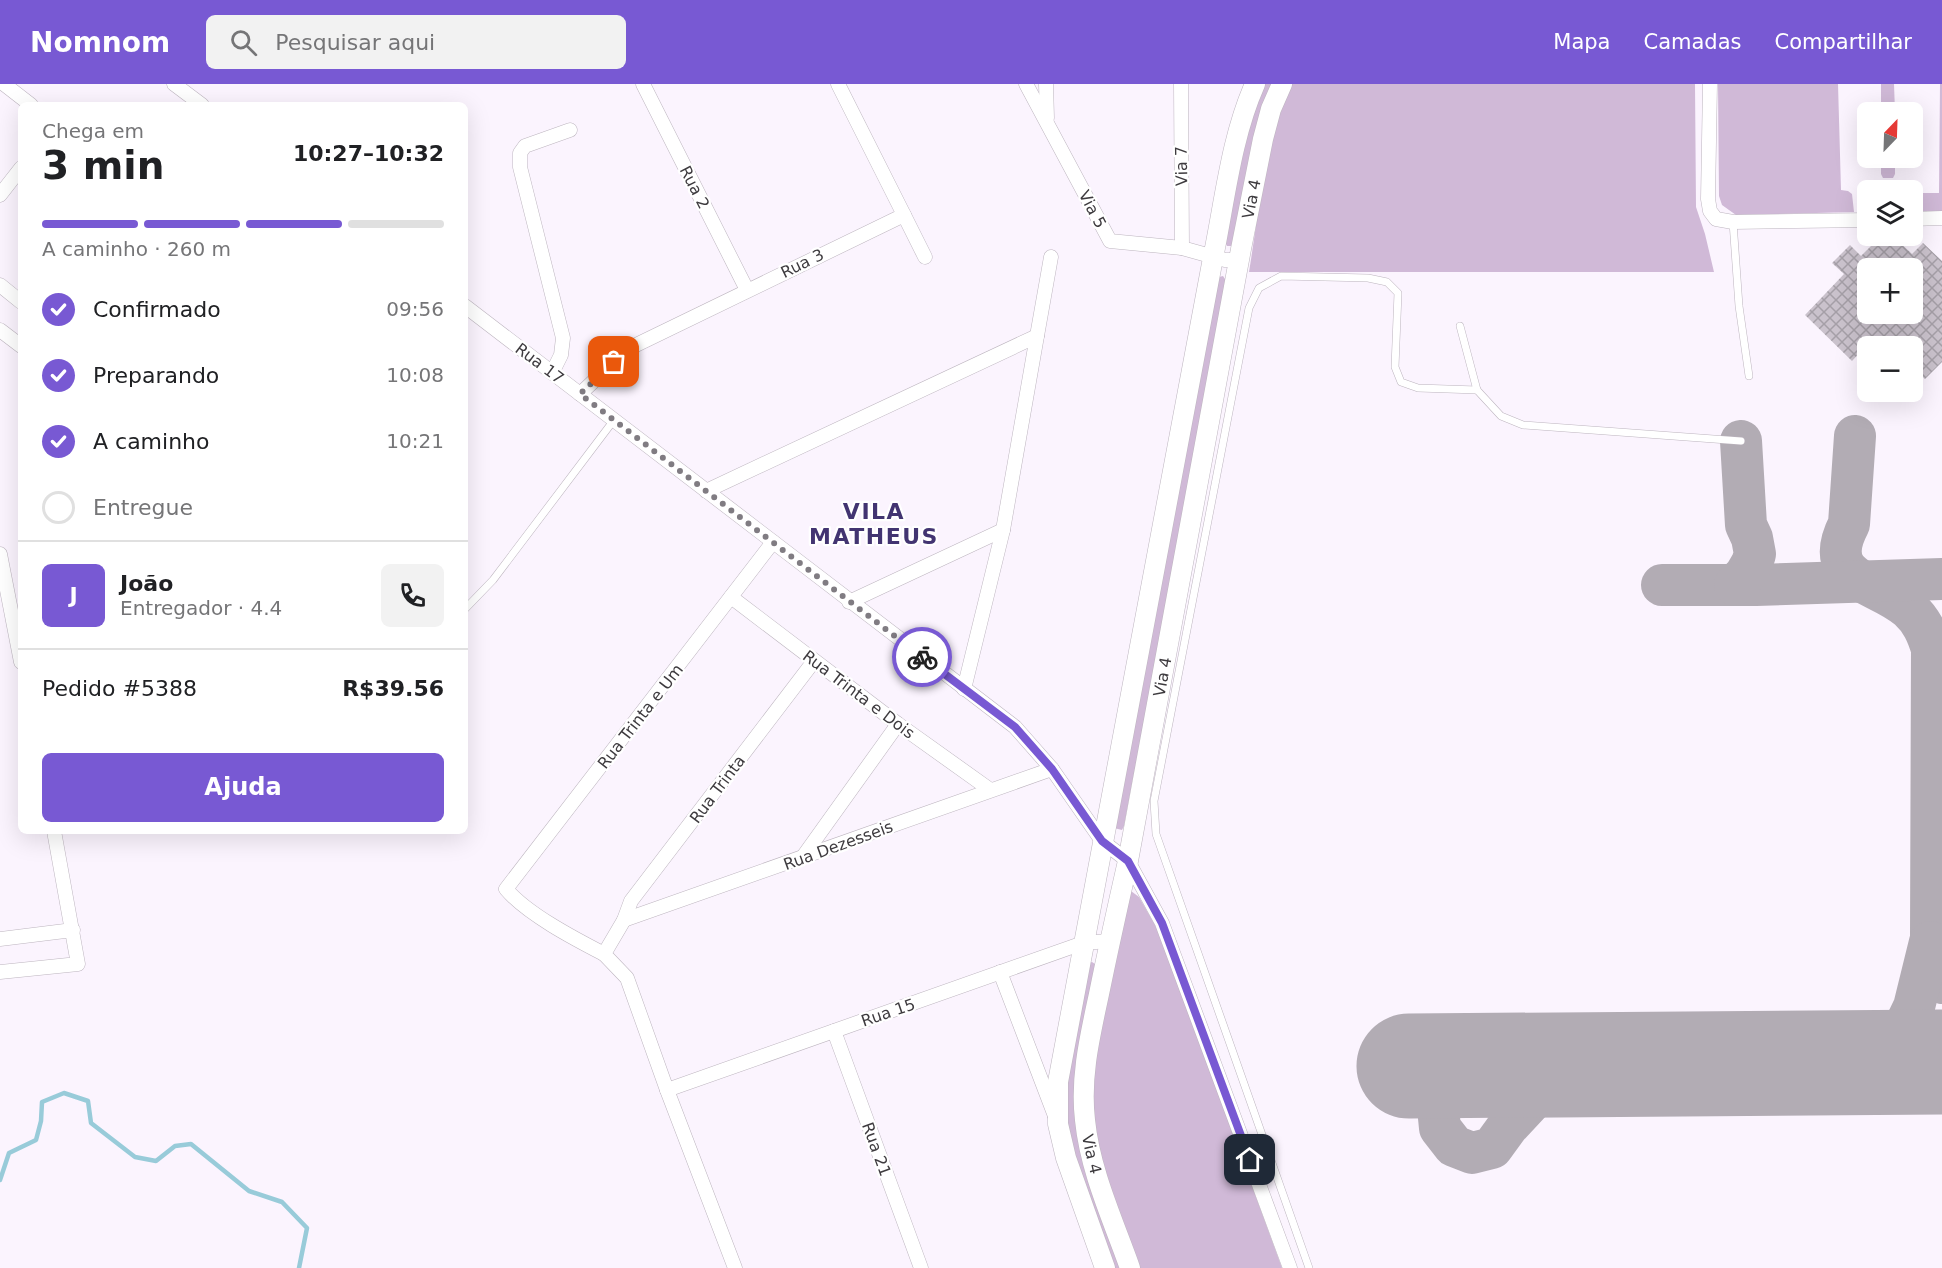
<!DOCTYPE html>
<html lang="pt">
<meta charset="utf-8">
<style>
body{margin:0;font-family:"DejaVu Sans",sans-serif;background:#f2f2f2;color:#202124;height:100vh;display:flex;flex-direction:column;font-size:22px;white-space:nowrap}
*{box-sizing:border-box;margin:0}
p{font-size:20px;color:#757577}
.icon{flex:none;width:33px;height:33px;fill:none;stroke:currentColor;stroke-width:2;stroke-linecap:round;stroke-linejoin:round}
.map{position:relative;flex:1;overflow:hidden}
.panel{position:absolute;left:18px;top:18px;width:450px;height:732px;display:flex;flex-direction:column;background:#fff;border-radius:9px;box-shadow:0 6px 24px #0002}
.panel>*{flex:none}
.needle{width:39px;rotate:23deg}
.controls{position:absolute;left:1857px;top:18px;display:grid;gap:12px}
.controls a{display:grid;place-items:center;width:66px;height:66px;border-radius:9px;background:#fff;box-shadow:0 6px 24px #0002;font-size:30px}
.pin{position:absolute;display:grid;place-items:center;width:51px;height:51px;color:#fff;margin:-26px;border-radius:12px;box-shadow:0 3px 9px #0006}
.courier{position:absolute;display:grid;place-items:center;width:60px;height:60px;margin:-30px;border:4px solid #7859d3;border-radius:50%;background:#fff;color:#222;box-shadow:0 2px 8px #0007}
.summary em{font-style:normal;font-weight:700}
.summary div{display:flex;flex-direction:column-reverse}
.summary{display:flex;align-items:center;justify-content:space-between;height:102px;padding:0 24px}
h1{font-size:39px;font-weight:700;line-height:45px}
.bar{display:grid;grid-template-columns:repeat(4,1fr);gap:9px 6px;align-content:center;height:72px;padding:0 24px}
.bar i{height:8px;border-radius:4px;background:#e0e0e0}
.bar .active{background:#7859d3}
.bar p{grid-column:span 4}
.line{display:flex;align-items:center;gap:15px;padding:0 24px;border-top:2px solid #e0e0e0}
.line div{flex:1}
.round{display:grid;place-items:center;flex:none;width:63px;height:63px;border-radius:9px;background:#f2f2f2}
ol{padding:0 24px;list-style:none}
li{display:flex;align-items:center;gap:18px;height:66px}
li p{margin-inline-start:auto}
li .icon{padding:6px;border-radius:50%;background:#7859d3;color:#fff;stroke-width:4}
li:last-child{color:#757577}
li i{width:33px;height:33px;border:3px solid #e0e0e0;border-radius:50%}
.button{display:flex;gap:12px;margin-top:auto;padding:12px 24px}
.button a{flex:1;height:69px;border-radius:9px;background:#7859d3;color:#fff;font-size:24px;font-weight:700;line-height:69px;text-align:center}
header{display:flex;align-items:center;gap:36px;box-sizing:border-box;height:84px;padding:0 30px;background:#7859d3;color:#fff}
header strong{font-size:28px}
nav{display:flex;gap:33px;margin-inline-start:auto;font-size:21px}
.search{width:420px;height:54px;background:#f2f2f2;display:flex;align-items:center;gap:15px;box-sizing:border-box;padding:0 21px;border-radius:9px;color:#757577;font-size:22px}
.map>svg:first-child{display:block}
.green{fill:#d0b9d7}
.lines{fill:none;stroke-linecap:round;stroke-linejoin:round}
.stream{stroke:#98cbd9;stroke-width:4.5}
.taxiway{stroke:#b2acb4;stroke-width:42}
.runway{stroke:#b2acb4;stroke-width:105}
.building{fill:url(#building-cross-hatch);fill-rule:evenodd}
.lane-casing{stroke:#bdb5bf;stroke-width:8}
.street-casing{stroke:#bdb5bf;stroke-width:15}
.secondary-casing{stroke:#bdb5bf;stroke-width:21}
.lane{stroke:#fff;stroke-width:7}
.street{stroke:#fff;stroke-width:14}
.secondary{stroke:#fff;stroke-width:20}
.done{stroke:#807c82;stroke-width:6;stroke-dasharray:0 10.8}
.route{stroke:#7859d3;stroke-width:8}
.labels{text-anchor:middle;stroke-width:4.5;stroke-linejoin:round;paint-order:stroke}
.street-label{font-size:16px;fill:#3e3b3f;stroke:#fff}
.district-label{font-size:22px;font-weight:bold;letter-spacing:1.5px;fill:#423471;stroke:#fff}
</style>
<header>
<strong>Nomnom</strong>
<div class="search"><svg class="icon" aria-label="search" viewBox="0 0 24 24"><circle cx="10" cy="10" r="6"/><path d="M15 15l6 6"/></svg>Pesquisar aqui</div>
<nav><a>Mapa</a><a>Camadas</a><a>Compartilhar</a></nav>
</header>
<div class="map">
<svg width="1942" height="1184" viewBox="0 0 1942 1184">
<defs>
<pattern id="building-cross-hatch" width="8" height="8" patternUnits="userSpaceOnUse" patternTransform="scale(1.5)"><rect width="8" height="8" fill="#cac2cc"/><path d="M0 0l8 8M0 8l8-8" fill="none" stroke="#a59fa7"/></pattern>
</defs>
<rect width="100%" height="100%" fill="#fbf4fe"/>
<g class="green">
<path d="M1262,0H1273L1234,159L1231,162H1227L1225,158L1246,48Z"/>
<path d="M1291,0H1695L1696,123L1705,150L1714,188H1249C1259,128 1265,54 1291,0Z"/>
<path d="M1718,0H1838L1841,106L1848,107L1852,110L1854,128L1736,131L1722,121L1719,112Z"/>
<path d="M1881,0H1894L1895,28H1881Z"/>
<path d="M1940,0H1942V127L1913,128V109H1939Z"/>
<path d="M1881,74H1895V90L1893,94H1883L1881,90Z"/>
<path d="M1223,192L1227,198L1124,742L1122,746L1114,744L1219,193Z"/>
<path d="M1127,804L1139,813L1159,848L1282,1184H1139L1100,1073L1094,1044L1093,979Z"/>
<path d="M1092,878L1095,880V884L1076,1032L1123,1184H1113L1079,1091L1066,1032L1068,990L1088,879Z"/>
</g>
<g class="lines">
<path class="stream" d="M0,1096L9,1069L36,1056L41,1037L42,1018L64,1009L88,1017L91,1039L135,1073L156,1077L175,1062L191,1060L249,1107L282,1118L307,1144L299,1184"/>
<g class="taxiway">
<path d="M1855,352L1849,440C1819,498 1878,497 1909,525C1922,537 1927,549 1932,565L1931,852L1942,899"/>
<path d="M1662,501H1756L1942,495"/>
<path d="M1735,501L1745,491L1752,479L1755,470L1752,454L1746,441L1741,357"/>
<path d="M1874,979L1899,954L1914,923L1930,858"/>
<path d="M1434,982L1440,1044L1454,1062L1472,1069L1492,1064L1508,1042L1538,1010L1591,981"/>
</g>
<path class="runway" d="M1409,982L1942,978"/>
</g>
<path class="building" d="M1881,152H1893L1912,170L1923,159L1942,177V278L1925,295L1912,283V262H1866L1852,277L1805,231L1844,190L1832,179L1850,161L1861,172ZM1868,184H1912V230H1868Z"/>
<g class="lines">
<defs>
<g id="lane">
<path d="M1733,138L1739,222L1749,292"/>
<path d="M1460,242L1477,306L1501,332L1523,341L1741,357"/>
<path d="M465,525L493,496L614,336"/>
<path d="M1309,1184L1156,750L1154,717L1249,224L1259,204L1281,192L1368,194L1387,198L1398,209L1395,283L1401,298L1418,304L1477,306"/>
</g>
<g id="street">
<path d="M4,0L31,21"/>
<path d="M174,0L202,21"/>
<path d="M643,0L747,206"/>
<path d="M1026,0L1110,157L1182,164L1225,176H1239"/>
<path d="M1046,0L1047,34"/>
<path d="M1181,0L1182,164"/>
<path d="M1710,0L1708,115L1710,127L1716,135L1733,138L1868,136"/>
<path d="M0,111L21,84"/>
<path d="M904,131L925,173"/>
<path d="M1912,135L1942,134"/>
<path d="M0,201L21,218"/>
<path d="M465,222L1015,643L1052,685L1102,757L1128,777L1162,839L1290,1184"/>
<path d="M0,246L21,262"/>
<path d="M1037,252L1051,173"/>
<path d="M552,289L561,271L563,254L520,83V69L525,62L570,46"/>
<path d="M580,310L614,278L636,261L904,131L838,0"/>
<path d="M706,407L1037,252L1003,446L964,605"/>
<path d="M0,470L21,578"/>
<path d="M731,513L898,640L989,705"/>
<path d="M849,518L1003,446"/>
<path d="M802,774L898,640"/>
<path d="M624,836L1052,685"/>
<path d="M0,855L73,846"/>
<path d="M604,870C575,855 527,830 506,805L773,458"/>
<path d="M0,888L78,880L54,747"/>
<path d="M1000,888L1055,1032"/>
<path d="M834,947L921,1184"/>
<path d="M667,1006L627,894L604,870L624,836L631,817L814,577"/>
<path d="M735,1184L667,1006L1083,859L1109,857"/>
</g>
<g id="secondary">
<path d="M1105,1184L1066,1074L1058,1040V998L1213,174C1225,116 1231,54 1255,0"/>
<path id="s1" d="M1130,1184C1113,1136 1090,1087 1085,1036C1080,993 1090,952 1099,910C1108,866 1118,821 1128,777L1241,165L1263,55L1271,25L1282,0"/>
</g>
</defs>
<use href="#lane" class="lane-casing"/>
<use href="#street" class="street-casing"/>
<use href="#secondary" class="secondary-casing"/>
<use href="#lane" class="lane"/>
<use href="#street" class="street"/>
<use href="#secondary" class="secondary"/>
</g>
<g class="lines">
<path class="done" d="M614,278L580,310L922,573"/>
<path class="route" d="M922,573L1015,643L1052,685L1102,757L1128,777L1162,839L1250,1076"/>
</g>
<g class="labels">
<g class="street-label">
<text transform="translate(1181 82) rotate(-91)" y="6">Via 7</text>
<text transform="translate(695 103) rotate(63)" y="6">Rua 2</text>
<text dy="6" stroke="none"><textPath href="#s1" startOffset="1092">Via 4</textPath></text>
<text transform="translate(1093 125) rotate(62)" y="6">Via 5</text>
<text transform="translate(802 179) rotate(-26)" y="6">Rua 3</text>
<text transform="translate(540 279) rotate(37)" y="6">Rua 17</text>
<text dy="6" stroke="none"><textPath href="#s1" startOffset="606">Via 4</textPath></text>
<text transform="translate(859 610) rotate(37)" y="6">Rua Trinta e Dois</text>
<text transform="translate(640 632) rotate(-52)" y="6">Rua Trinta e Um</text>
<text transform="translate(717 705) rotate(-53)" y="6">Rua Trinta</text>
<text transform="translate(838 761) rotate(-20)" y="6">Rua Dezesseis</text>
<text transform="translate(888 928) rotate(-19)" y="6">Rua 15</text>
<text transform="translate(877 1065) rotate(70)" y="6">Rua 21</text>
<text transform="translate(1092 1070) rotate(77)" y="6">Via 4</text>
</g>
<g class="district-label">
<text x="874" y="435">VILA<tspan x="874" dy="25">MATHEUS</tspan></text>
</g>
</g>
</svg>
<div class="controls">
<a><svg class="needle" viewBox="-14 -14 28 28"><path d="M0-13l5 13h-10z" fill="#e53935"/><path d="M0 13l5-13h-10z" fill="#757577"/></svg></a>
<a><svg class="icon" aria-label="layers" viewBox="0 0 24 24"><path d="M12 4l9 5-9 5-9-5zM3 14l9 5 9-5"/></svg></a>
<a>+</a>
<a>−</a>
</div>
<div class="pin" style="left:614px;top:278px;background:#ea580c"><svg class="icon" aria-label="bag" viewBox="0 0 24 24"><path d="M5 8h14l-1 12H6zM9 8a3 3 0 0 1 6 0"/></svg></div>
<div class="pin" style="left:1250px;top:1076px;background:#1f2937"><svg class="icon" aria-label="home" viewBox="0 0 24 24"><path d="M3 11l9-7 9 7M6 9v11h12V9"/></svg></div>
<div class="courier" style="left:922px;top:573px"><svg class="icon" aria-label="bike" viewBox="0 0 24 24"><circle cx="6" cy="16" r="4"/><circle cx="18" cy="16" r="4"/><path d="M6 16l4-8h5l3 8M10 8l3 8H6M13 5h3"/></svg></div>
<section class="panel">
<div class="summary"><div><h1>3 min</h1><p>Chega em</p></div><em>10:27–10:32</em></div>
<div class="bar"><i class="active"></i><i class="active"></i><i class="active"></i><i></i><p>A caminho · 260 m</p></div>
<ol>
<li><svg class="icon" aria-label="check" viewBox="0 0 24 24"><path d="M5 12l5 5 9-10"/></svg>Confirmado<p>09:56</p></li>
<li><svg class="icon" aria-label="check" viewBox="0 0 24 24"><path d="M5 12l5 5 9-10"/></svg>Preparando<p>10:08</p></li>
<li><svg class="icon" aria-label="check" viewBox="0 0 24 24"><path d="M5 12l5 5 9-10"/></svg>A caminho<p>10:21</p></li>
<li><i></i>Entregue</li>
</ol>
<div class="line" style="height:108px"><b class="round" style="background:#7859d3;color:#fff">J</b><div><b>João</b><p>Entregador · 4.4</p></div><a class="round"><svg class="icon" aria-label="phone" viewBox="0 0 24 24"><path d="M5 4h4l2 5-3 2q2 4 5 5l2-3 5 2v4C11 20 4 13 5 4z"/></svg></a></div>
<div class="line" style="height:78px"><div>Pedido #5388</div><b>R$39.56</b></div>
<div class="button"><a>Ajuda</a></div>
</section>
</div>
